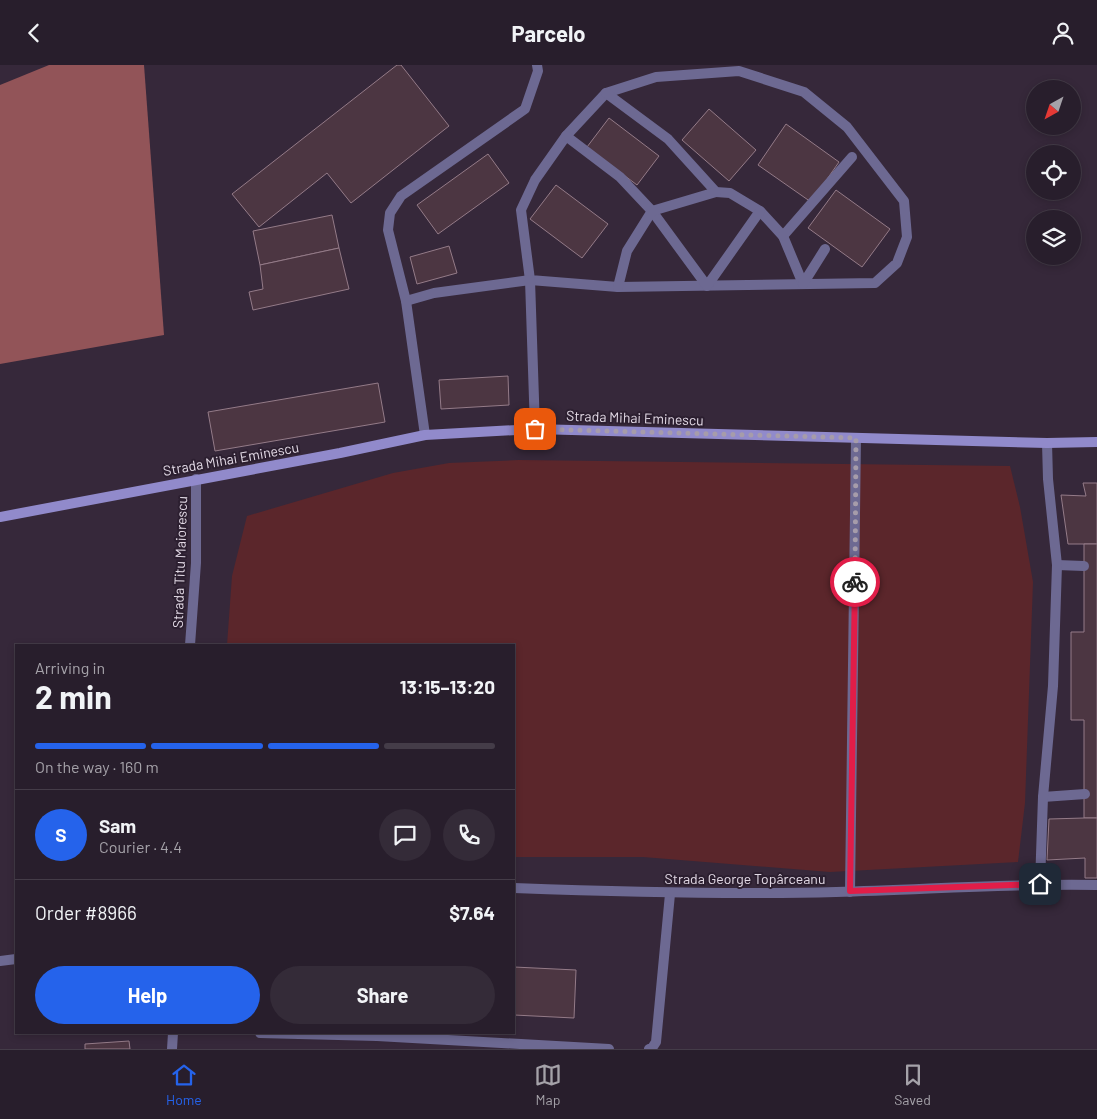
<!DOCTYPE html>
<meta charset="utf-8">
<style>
body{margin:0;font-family:Barlow,sans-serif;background:#342b38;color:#f1f3f6;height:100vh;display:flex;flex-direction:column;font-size:19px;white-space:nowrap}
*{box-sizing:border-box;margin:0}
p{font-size:16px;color:#a5a2a9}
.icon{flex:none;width:28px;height:28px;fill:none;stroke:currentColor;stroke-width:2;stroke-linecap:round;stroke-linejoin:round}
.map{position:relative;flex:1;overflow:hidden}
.details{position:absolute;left:15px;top:579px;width:500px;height:390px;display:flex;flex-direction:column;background:#281e2c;border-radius:0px;box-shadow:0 2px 8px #0003,0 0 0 1px #443c48}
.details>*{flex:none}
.needle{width:32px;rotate:220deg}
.controls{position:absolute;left:1026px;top:15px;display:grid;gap:10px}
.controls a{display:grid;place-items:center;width:55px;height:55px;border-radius:50%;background:#281e2c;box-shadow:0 2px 8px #0003,0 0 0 1px #443c48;font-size:25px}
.pin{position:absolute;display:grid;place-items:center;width:42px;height:42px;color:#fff;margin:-21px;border-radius:10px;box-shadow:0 2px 8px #0006}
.courier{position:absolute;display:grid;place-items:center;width:50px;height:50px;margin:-25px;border:4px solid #e11d48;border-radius:50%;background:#fff;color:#222;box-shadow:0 1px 6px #0007}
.headline em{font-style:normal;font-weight:700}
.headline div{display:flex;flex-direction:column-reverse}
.headline{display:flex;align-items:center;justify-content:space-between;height:85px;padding:0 20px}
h1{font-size:32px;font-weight:700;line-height:38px}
.bar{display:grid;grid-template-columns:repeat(4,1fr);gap:8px 5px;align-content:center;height:60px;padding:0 20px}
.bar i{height:6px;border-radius:4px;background:#443c48}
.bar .on{background:#2563eb}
.bar p{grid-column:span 4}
.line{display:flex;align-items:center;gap:12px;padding:0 20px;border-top:1px solid #443c48}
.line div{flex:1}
.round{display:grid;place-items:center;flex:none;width:52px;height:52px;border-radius:26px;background:#342b38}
.button{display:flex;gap:10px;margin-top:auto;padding:10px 20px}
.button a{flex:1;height:58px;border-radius:30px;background:#2563eb;color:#fff;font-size:20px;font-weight:700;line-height:58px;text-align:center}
.button a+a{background:#342b38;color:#f1f3f6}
header{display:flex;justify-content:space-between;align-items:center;height:65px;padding:0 20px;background:#281e2c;font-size:22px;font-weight:700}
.tab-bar{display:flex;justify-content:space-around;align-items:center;height:70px;border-top:1px solid #443c48;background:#281e2c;font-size:14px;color:#a5a2a9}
.tab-bar a{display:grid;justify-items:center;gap:2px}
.tab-bar .on{color:#2563eb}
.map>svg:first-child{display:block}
.green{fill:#5b262b}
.forest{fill:#925458}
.building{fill:#4c3642;stroke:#947b88}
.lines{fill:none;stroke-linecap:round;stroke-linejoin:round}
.service{stroke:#6d6992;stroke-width:10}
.minor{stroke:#6d6992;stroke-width:10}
.secondary{stroke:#918acb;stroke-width:10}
.done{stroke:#a69caa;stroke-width:5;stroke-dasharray:0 9}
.route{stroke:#e11d48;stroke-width:6}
.labels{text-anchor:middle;stroke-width:4;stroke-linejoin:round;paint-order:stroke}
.street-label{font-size:14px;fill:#e3dae6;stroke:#2c1f30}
</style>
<header><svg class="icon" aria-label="back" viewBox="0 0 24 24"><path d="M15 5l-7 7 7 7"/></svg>Parcelo<svg class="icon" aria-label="person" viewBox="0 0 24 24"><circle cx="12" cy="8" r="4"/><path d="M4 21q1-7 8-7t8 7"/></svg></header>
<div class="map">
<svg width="1097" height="984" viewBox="0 0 1097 984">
<rect width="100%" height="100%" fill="#36283a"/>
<path class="green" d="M519,395L1010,401L1020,442L1033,517L1025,738L1018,797L830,807L643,792H514V580H227L232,511L247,451L393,408L449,398Z"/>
<path class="forest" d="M49,0H144L164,270L0,299V20Z"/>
<g class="building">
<path d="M397,0H401L449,61L351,138L327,108L259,162L232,129Z"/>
<path d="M709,44L756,85L729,116L682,75Z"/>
<path d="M609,53L659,91L637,120L587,82Z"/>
<path d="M786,59L839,97L811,137L758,100Z"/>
<path d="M488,89L509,118L438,169L417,140Z"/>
<path d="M556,120L608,159L582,193L530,154Z"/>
<path d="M836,125L890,164L862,202L808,163Z"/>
<path d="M332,150L339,183L260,200L253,166Z"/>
<path d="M449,181L457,208L417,219L410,192Z"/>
<path d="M339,183L349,224L253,245L249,227L263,224L260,200Z"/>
<path d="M508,311L509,340L441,344L439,315Z"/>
<path d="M378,318L385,357L215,386L208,347Z"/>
<path d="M1083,418H1097V479H1068L1061,430L1086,431Z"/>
<path d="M1084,479H1097V753H1084V655H1071V567H1084Z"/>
<path d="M1084,753H1097V813H1085V793L1047,795L1049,754Z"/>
<path d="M514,902L576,905L574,953L514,950Z"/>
<path d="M129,976L130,984H85V979Z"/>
</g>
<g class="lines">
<g class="service">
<path d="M739,6L804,27L847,62L904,136L907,172L897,198L875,218L618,222L530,215L521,145L535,115L566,71L606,28L656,12Z"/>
<path d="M606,28L668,74L716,127L730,128L760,146L783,171L803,219"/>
<path d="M566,71L620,112L652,146L707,221L760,146"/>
<path d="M783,171L852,92"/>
<path d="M803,219L825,184"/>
<path d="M618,222L627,186L652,146L716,127"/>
<path d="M406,236L434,228L530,215L535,364"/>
<path d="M425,370L406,236L388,165L390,148L401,131L525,44L538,6L537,0"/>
<path d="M1057,500L1084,501"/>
<path d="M1043,732L1085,729"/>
<path d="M1040,819L1043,732L1053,621L1057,500L1048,414L1047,378"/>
<path d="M260,968L377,971L609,984"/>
<path d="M649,984L652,983L656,977L670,829"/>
</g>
<g class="minor">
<path d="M190,580L196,498V414"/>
<path d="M514,823C621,827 728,830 836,827C923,825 1010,818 1097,820"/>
<path d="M850,827L856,373"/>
<path d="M0,896L16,894"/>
<path d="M172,984L173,968"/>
</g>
<path class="secondary" d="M0,452L340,388L425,370L535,364L1047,378L1097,377"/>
</g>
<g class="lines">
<path class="done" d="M535,364L856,373L855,517"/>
<path class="route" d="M855,517L850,826L1040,819"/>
</g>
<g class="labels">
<g class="street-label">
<text transform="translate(635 353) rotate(2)" y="5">Strada Mihai Eminescu</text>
<text transform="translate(231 394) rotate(-10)" y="5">Strada Mihai Eminescu</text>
<text transform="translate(180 497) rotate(-88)" y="5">Strada Titu Maiorescu</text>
<text x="745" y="819">Strada George Topârceanu</text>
</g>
</g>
</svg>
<div class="controls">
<a><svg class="needle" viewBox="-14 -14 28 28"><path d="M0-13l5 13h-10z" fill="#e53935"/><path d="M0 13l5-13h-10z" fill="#a5a2a9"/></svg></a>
<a><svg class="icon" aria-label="locate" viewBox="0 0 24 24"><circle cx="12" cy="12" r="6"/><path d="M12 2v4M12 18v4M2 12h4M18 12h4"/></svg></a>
<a><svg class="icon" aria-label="layers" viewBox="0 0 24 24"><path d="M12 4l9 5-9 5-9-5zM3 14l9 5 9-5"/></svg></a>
</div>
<div class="pin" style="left:535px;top:364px;background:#ea580c"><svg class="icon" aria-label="bag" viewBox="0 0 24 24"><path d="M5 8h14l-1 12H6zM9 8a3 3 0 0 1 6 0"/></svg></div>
<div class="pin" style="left:1040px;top:819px;background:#1f2937"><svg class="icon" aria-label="home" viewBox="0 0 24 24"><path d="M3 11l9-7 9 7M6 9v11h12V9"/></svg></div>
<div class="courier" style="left:855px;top:517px"><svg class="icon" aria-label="bike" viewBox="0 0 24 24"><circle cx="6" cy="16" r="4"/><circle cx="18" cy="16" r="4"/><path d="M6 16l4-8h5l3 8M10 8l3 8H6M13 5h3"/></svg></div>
<section class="details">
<div class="headline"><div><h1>2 min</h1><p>Arriving in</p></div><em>13:15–13:20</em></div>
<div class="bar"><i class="on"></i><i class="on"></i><i class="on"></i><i></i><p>On the way · 160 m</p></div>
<div class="line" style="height:90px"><b class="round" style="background:#2563eb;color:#fff">S</b><div><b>Sam</b><p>Courier · 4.4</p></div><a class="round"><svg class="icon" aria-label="chat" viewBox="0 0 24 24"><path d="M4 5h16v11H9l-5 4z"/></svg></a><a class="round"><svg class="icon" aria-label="phone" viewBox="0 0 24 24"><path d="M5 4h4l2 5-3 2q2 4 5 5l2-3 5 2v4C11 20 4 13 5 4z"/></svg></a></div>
<div class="line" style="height:65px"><div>Order #8966</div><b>$7.64</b></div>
<div class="button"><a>Help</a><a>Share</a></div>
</section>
</div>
<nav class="tab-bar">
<a class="on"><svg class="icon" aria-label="home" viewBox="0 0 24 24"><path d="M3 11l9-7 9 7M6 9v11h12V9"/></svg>Home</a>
<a><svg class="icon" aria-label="map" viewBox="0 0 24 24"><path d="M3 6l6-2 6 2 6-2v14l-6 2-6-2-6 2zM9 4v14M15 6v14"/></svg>Map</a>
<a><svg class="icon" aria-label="saved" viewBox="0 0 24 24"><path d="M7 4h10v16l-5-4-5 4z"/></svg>Saved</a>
</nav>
